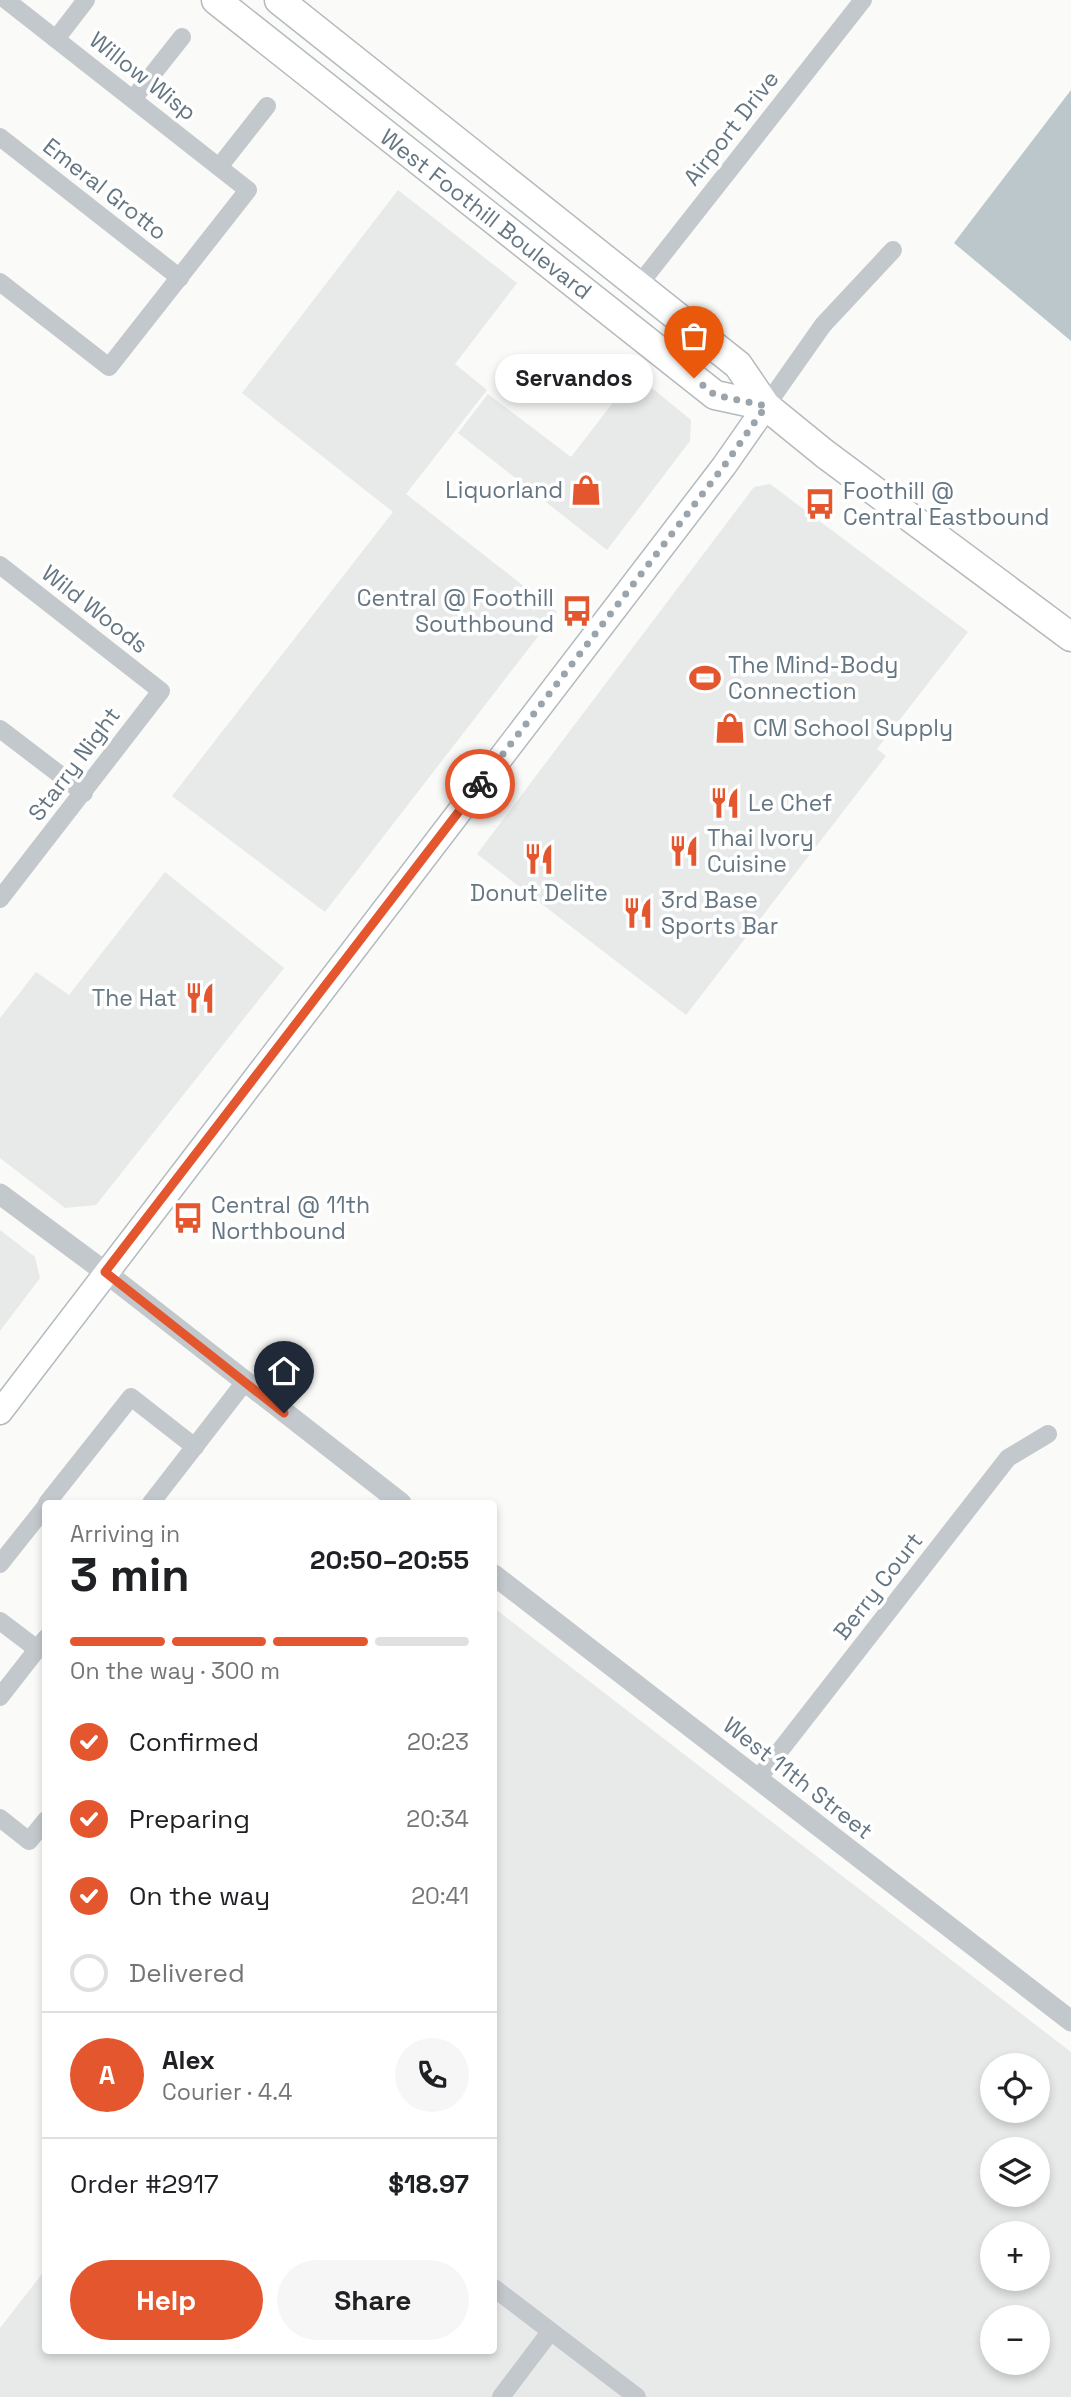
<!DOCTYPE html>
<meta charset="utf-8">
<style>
body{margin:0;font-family:"Space Grotesk",sans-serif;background:#f6f6f6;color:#202124;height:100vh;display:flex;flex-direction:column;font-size:26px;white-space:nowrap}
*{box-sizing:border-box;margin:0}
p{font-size:23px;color:#757577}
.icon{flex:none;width:38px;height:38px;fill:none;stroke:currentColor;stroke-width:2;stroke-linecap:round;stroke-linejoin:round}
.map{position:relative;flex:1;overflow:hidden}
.side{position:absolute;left:42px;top:1500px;width:455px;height:854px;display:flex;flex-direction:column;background:#fff;border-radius:7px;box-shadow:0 4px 10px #0003}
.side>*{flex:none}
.tools{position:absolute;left:980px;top:2053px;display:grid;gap:14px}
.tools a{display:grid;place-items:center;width:70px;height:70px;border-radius:50%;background:#fff;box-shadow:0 4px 10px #0003;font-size:35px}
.pin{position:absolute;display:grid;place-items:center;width:60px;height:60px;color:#fff;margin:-72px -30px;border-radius:50% 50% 50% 0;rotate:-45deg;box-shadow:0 0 7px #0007}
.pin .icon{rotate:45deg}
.courier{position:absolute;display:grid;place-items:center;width:70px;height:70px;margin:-35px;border:5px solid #e4572e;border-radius:50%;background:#fff;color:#222;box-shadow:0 2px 9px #0007}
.bubble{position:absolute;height:49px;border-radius:24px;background:#fff;box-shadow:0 4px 10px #0003;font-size:23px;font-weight:700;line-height:49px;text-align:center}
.head em{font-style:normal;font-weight:700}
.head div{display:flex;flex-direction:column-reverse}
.head{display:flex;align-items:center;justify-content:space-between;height:119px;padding:0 28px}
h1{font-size:46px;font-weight:700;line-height:52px}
.bar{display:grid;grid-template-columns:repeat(4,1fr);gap:10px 7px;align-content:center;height:84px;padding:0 28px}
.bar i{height:9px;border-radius:5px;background:#e0e0e0}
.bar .current{background:#e4572e}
.bar p{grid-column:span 4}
.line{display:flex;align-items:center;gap:18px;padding:0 28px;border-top:2px solid #e0e0e0}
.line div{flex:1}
.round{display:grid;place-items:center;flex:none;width:74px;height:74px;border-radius:37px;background:#f6f6f6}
ol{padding:0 28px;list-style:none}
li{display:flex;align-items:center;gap:21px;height:77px}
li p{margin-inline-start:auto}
li .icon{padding:7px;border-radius:50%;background:#e4572e;color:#fff;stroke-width:4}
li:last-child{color:#757577}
li i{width:38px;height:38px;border:4px solid #e0e0e0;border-radius:50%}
.primary-button{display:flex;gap:14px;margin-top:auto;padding:14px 28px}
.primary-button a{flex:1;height:80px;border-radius:42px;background:#e4572e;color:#fff;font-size:28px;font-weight:700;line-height:80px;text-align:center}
.primary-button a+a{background:#f6f6f6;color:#202124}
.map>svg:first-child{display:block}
.built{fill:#e8e9e9;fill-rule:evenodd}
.water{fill:#bbc7cb}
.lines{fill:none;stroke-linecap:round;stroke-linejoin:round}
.secondary-casing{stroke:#b3babf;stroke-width:27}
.primary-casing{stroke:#b5babe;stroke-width:31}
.minor{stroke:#c3c8cc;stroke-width:18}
.tertiary{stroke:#c3c8cc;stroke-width:21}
.secondary{stroke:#fff;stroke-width:24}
.primary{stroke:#fff;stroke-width:28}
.done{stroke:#99a4ac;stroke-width:7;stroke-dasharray:0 12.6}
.route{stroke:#e4572e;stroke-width:9}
.labels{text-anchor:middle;stroke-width:7;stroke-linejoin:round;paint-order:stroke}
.street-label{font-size:23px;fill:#657683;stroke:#fff}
.poi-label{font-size:23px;fill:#657683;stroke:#fff;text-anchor:start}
</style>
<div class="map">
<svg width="1071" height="2397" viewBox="0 0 1071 2397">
<rect width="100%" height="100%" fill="#fafaf8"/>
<g class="built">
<path d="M398,190L517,283L455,364L487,390L406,494L557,612L325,912L172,796L393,512L242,393Z"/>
<path d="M635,374L691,420L690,441L607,550L458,433L488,394L571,457Z"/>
<path d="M770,484L968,632L877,749L886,756L686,1015L477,854L754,487Z"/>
<path d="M165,872L284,968L96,1205L65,1208L0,1158V1018L36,972L69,995Z"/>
<path d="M0,1230L35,1257L40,1278L0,1331Z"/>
<path d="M494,1608L1071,2052V2397H0V2328L45,2270L46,2350H494ZM992,2065H1038V2110H992ZM992,2149H1038V2194H992ZM992,2233H1038V2278H992ZM992,2317H1038V2362H992Z"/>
</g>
<path class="water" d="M1071,90V341L954,243Z"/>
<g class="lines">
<defs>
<path id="secondary" d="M0,1412L724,466L766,406"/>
<g id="primary">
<path d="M216,0L715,395L766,406"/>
<path d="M279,0L738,365L766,406L825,454L1071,637"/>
</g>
</defs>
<use href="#secondary" class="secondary-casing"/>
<use href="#primary" class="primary-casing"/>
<g class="minor">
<path d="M56,39L86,0"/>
<path d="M133,99L182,37"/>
<path d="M0,137L180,278"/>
<path d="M219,167L267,106"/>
<path d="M0,282L109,367L248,190L6,0"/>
<path d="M638,286L863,0"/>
<path d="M766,406L823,325L893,250"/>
<path d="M0,565L161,691L0,899"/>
<path d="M0,729L84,793"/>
<path d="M47,1503L131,1397L195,1447"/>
<path d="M151,1503L244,1383"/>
<path d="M0,1564L46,1506"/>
<path d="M0,1621L37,1649"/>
<path d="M0,1697L46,1638"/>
<path d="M757,1780L1008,1458L1048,1434"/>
<path d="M0,1818L29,1841L46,1820"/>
<path d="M494,2288L637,2397"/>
<path d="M501,2397L550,2332"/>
</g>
<g class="tertiary">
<path d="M0,1194L105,1272L401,1503"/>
<path d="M494,1575L1071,2021"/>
</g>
<use href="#secondary" class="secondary"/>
<use href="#primary" class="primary"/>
</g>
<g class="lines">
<path class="done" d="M480,784L724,466L766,406L715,395L694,378"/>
<path class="route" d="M284,1413L105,1272L480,784"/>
</g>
<defs>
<symbol id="shop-bare" viewBox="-9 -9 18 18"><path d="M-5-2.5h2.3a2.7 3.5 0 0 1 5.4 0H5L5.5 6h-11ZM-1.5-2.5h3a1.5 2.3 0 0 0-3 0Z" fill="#e4572e" stroke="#fff" stroke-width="2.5" paint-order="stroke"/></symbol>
<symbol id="bus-bare" viewBox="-9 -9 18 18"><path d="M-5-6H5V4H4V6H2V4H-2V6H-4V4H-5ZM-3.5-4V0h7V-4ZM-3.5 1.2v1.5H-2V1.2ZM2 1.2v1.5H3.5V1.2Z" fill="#e4572e" stroke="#fff" stroke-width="2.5" paint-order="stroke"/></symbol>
<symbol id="stadium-bare" viewBox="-9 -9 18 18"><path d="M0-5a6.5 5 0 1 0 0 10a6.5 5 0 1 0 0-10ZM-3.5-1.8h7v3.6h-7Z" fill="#e4572e" stroke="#fff" stroke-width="2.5" paint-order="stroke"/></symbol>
<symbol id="restaurant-bare" viewBox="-9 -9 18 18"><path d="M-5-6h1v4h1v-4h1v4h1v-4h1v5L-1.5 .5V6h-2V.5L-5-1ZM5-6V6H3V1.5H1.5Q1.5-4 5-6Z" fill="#e4572e" stroke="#fff" stroke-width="2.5" paint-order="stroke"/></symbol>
</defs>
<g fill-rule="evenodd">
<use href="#shop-bare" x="564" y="468" width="44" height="44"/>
<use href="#bus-bare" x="798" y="482" width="44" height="44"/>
<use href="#bus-bare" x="555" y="589" width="44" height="44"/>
<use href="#stadium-bare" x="683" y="656" width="44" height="44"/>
<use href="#shop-bare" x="708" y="706" width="44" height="44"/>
<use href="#restaurant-bare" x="703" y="781" width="44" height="44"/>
<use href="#restaurant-bare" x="662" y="829" width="44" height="44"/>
<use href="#restaurant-bare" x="517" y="837" width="44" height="44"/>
<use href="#restaurant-bare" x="616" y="891" width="44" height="44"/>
<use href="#restaurant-bare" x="178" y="976" width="44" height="44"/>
<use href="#bus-bare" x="166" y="1196" width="44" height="44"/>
</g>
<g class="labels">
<g class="street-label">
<text transform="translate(143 76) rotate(38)" y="8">Willow Wisp</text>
<text transform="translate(731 128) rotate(-52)" y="8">Airport Drive</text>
<text transform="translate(105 189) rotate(38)" y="8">Emeral Grotto</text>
<text transform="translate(486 214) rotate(38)" y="8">West Foothill Boulevard</text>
<text transform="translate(95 609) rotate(38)" y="8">Wild Woods</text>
<text transform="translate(74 764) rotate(-53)" y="8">Starry Night</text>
<text transform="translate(878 1586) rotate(-52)" y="8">Berry Court</text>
<text transform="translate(798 1778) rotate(38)" y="8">West 11th Street</text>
</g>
<g class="poi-label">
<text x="563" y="498" text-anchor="end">Liquorland</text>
<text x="843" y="499">Foothill @<tspan x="843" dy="26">Central Eastbound</tspan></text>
<text x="554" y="606" text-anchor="end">Central @ Foothill<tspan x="554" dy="26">Southbound</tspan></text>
<text x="728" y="673">The Mind-Body<tspan x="728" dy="26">Connection</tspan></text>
<text x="753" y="736">CM School Supply</text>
<text x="748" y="811">Le Chef</text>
<text x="707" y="846">Thai Ivory<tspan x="707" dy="26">Cuisine</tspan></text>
<text x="539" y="901" text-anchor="middle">Donut Delite</text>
<text x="661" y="908">3rd Base<tspan x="661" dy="26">Sports Bar</tspan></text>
<text x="177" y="1006" text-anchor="end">The Hat</text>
<text x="211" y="1213">Central @ 11th<tspan x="211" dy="26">Northbound</tspan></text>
</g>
</g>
</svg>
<div class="tools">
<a><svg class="icon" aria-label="locate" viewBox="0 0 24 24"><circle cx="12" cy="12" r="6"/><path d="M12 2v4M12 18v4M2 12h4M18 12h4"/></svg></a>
<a><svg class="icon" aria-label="layers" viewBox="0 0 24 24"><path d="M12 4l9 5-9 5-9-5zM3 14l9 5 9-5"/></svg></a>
<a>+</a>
<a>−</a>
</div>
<div class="pin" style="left:694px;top:378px;background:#ea580c"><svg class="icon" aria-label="bag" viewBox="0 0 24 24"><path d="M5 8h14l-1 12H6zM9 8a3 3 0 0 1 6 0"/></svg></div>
<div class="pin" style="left:284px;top:1413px;background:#1f2937"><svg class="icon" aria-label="home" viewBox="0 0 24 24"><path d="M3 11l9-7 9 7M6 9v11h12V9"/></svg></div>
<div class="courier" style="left:480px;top:784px"><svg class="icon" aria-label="bike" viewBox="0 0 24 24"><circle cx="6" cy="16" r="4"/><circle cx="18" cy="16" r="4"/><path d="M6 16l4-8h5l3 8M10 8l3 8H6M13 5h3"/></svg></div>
<div class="bubble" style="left:495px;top:354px;width:158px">Servandos</div>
<section class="side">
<div class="head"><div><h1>3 min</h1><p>Arriving in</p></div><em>20:50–20:55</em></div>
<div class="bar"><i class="current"></i><i class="current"></i><i class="current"></i><i></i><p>On the way · 300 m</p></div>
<ol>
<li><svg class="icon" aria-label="check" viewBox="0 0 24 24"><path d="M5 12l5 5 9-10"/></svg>Confirmed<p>20:23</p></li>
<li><svg class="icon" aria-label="check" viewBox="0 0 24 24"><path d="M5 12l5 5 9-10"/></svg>Preparing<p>20:34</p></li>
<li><svg class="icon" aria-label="check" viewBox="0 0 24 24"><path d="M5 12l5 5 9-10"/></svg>On the way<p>20:41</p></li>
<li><i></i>Delivered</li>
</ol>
<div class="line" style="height:126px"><b class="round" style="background:#e4572e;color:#fff">A</b><div><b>Alex</b><p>Courier · 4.4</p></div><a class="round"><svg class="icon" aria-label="phone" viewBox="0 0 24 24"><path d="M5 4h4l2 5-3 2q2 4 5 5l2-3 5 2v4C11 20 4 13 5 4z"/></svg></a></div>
<div class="line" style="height:91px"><div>Order #2917</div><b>$18.97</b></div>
<div class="primary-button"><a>Help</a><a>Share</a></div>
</section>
</div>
